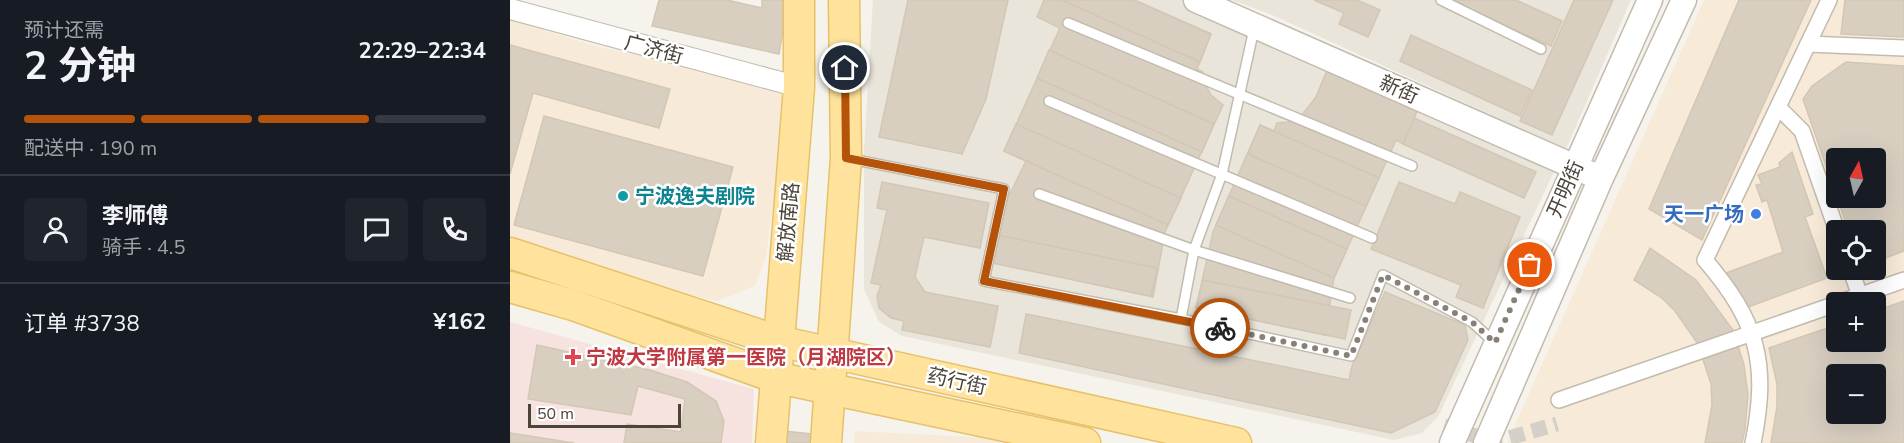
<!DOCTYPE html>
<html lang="zh">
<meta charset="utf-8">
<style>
body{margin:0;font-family:"Nunito Sans","Noto Sans SC",sans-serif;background:#20242c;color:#f1f3f6;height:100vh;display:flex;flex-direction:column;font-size:22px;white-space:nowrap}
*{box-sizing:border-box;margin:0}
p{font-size:20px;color:#9ea1a6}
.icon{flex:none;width:33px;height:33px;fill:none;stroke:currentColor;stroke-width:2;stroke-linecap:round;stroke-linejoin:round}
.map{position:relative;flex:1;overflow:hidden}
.side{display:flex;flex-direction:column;background:#171b24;width:510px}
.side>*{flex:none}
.needle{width:39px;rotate:8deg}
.tools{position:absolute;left:1316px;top:148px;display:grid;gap:12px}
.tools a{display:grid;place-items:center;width:60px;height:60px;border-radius:6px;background:#171b24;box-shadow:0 6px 24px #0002;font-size:30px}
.scale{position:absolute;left:18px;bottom:15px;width:153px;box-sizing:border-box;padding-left:6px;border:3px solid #4b4439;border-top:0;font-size:16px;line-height:21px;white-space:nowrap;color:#4b4439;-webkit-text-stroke:4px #fff;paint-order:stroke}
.pin{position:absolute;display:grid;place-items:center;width:51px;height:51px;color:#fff;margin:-26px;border:3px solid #fff;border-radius:50%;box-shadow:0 2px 6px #0007}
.courier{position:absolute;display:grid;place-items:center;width:60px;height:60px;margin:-30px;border:4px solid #b45309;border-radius:50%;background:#fff;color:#222;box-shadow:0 2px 8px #0007}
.summary em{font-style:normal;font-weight:700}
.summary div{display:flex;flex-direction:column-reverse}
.summary{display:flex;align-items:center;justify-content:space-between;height:102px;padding:0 24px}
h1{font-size:39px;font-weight:700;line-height:45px}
.bar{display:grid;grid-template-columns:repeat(4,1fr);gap:9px 6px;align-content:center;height:72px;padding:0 24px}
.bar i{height:8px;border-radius:4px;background:#363941}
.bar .active{background:#b45309}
.bar p{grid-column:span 4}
.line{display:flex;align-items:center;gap:15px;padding:0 24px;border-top:2px solid #363941}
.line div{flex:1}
.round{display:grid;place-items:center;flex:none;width:63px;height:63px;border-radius:6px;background:#20242c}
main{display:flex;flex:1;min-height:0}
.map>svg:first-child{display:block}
.residential{fill:#eae5da}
.commercial{fill:#f7ead8;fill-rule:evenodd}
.medical{fill:#f6e3e0}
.building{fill:#d8cfc1;stroke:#d3c7b4;stroke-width:1.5;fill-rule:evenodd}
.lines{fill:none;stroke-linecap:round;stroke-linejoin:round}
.pedestrian-tunnel{stroke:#d4d0c8;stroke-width:15;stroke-dasharray:15 8;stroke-linecap:butt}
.service-casing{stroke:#c2bbae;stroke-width:12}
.pedestrian-casing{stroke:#c2bbae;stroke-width:18}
.minor-casing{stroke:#c2bbae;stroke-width:22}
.tertiary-casing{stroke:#c2bbae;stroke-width:27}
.primary-casing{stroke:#e6c16a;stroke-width:33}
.service{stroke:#fff;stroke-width:9}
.pedestrian{stroke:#fff;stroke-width:15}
.minor{stroke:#fff;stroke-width:20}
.tertiary{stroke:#fff;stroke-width:24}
.primary{stroke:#ffe39c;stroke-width:30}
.done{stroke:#878178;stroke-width:6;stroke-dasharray:0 10.8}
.route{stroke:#b45309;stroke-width:8}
.culture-dot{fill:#0f9aa8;stroke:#fff;stroke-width:2}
.shop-dot{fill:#3f7fe0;stroke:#fff;stroke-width:2}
.health-dot{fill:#e0444e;stroke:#fff;stroke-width:2}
.labels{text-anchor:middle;stroke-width:5;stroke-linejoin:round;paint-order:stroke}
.street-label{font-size:20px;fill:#4b4439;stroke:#fff}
.culture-label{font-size:20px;font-weight:bold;fill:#0d838f;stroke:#fff;text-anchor:start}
.shop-label{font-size:20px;font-weight:bold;fill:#366cbe;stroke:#fff;text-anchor:end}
.health-label{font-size:20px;font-weight:bold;fill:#be3a42;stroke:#fff;text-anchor:start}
</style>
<main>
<section class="side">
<div class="summary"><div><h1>2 分钟</h1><p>预计还需</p></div><em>22:29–22:34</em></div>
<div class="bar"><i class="active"></i><i class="active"></i><i class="active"></i><i></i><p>配送中 · 190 m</p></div>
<div class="line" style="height:108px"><a class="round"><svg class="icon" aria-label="person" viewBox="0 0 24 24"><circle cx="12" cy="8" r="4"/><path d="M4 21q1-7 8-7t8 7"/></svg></a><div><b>李师傅</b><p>骑手 · 4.5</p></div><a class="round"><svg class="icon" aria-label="chat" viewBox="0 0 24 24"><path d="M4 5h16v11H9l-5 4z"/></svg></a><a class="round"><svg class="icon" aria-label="phone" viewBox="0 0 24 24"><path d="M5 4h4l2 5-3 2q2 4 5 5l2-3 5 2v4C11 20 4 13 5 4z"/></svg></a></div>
<div class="line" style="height:78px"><div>订单 #3738</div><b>¥162</b></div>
</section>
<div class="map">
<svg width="1394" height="443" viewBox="0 0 1394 443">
<rect width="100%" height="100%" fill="#f6f3ec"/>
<g class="residential">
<path d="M363,0H677L1050,159L928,417L912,433L884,440L392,336L369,322L354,289V150Z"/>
<path d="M722,0H1121L1056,149L762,15Z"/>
</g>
<g class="commercial">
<path d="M1194,0H1394V443H997ZM1326,159H1365V198H1326ZM1326,231H1365V270H1326ZM1326,303H1365V342H1326ZM1326,375H1365V414H1326Z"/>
<path d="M0,20L82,45L271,87L277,100L256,257L245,286L207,301L146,287L0,236Z"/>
<path d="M345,431L524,440L523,443H344Z"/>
</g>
<path class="medical" d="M0,322L244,389L242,443H0Z"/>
<g class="building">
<path d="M149,0H217L252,8V0H275V17L269,54L142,26Z"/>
<path d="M398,0H498L476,99L452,154L369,137Z"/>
<path d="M534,0H624L701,34L687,69L693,72L694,82L701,95L713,105L655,232L643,297L483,262L496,202L516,161L494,151L550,28L527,17Z"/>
<path d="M552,0H624L701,34L690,62Z"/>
<path d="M804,0H847L870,10L858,37L829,24L834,13Z"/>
<path d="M939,0H1006L1052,21L1041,46Z"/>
<path d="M1064,0H1103L1042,135L1010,121Z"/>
<path d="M1229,0H1301L1192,240L1139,209Z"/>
<path d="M1335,0H1394V37L1331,34Z"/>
<path d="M901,35L1022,90L1010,116L890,61Z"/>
<path d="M0,45L160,89L149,128L23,93L0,174Z"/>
<path d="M539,50L704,124L692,152L527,78Z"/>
<path d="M1336,62L1394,66V251L1365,262V231H1339L1327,198H1365V159H1326V195L1293,99L1302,86Z"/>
<path d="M817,71L907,111L904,118L1026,172L1014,198L893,144L896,137L806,97Z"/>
<path d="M817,71L907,111L893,144L886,140L824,278L815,335L686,308L703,232L750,125L764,131L767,123L778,122L792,115L806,97Z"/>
<path d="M34,116L223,167L193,276L4,225Z"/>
<path d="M506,124L671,198L658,225L494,151Z"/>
<path d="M750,125L869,178L856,206L738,154Z"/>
<path d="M1282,152L1303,214L1295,217L1317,278L1238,307L1216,273L1273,252L1257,200L1252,202L1246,185L1252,184L1248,175L1270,167L1269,163Z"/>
<path d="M372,182L479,203L470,248L414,237L405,277L415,292L488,306L480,347L392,330L394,321L381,318L369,308L367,296L371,285L361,283L377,210L367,208Z"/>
<path d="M889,182L945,204L950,192L1010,217L973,308L946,297L951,285L861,249Z"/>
<path d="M719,196L837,249L824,278L706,225Z"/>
<path d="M488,235L647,268L641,296L482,263Z"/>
<path d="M1140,248L1186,280L1223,330L1234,365L1238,395L1235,429L1232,443H1195L1202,405L1201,384L1188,344L1165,311L1152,298L1124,280Z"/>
<path d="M693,280L841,310L835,339L686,308Z"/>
<path d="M875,292L955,325L958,340L925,412L881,433L509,353L516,314L839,380L842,366Z"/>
<path d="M1394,301V443H1261L1267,406V384L1259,348L1326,325V342H1365V311ZM1326,375H1365V414H1326Z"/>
<path d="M27,345L140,370L177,382L206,401L214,421L211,443H114L117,424L171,432L175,399L128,386L121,415L18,399Z"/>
<path d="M255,429L330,437V443H254Z"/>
<path d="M0,433L64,443H0Z"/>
</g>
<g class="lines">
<path class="pedestrian-tunnel" d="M934,426L985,442L1047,424"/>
<defs>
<g id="service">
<path d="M931,0L1031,49"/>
<path d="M558,23L902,166"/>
<path d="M539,101L862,238"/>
<path d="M341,159L494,189L474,281L671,319L841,356L873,275L962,322L985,343"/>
<path d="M529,194L684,250L840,298"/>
<path d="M671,319L684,250L712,174L744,29"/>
</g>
<g id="pedestrian">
<path d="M1298,44L1394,48"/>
<path d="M1268,107L1292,131L1327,231"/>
<path d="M1341,270L1350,296"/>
<path d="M1328,303L1394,280"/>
<path d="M1049,400L1326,304"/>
<path d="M1243,443C1259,363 1248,322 1195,260L1319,0"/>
</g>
<path id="minor" d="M0,9L289,87"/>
<g id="tertiary">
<path d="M686,0L1081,174"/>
<path d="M942,443L1140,0"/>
<path d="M976,443L1091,178L1174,0"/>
</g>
<g id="primary">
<path d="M0,253L268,341L726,443"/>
<path d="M0,287L63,305L264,377L575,443"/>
<path d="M261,443L289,87V0"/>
<path d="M316,443L336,158L334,0"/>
</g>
</defs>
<use href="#service" class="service-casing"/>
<use href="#pedestrian" class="pedestrian-casing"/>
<use href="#minor" class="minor-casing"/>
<use href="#tertiary" class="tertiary-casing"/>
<use href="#primary" class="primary-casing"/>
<use href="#service" class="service"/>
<use href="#pedestrian" class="pedestrian"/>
<use href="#minor" class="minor"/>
<use href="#tertiary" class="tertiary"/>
<use href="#primary" class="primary"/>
</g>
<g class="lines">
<path class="done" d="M710,328L841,356L873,275L962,322L985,343L1020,265"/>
<path class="route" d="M335,68L336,158L494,189L474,281L710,328"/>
</g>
<circle class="culture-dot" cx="113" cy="196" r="6"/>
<circle class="shop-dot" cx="1246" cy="214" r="6"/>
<path class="health-dot" d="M60 348h6v6h6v6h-6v6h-6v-6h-6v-6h6z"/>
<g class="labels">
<g class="street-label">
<text transform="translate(144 49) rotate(15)" y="7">广济街</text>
<text transform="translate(889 89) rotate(24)" y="7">新街</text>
<text transform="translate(1055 189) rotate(-66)" y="7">开明街</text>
<text transform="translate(278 222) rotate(-85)" y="7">解放南路</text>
<text transform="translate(447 381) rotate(12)" y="7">药行街</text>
</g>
<g class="culture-label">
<text x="125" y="203">宁波逸夫剧院</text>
</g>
<g class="shop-label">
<text x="1234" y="221">天一广场</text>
</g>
<g class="health-label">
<text x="76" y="364">宁波大学附属第一医院（月湖院区）</text>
</g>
</g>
</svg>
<div class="tools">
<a><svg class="needle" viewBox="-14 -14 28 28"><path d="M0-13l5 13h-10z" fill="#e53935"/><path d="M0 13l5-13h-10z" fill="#9ea1a6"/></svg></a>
<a><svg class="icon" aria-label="locate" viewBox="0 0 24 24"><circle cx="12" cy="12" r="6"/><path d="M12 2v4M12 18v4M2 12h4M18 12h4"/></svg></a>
<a>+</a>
<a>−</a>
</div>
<div class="scale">50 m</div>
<div class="pin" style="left:1020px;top:265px;background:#ea580c"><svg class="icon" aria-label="bag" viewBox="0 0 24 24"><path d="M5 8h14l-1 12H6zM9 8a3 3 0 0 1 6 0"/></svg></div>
<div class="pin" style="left:335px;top:68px;background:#1f2937"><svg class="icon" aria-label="home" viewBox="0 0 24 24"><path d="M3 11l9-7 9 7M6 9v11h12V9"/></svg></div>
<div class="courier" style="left:710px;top:328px"><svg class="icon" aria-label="bike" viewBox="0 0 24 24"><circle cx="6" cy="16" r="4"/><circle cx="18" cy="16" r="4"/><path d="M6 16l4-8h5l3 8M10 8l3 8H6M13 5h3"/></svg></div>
</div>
</main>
